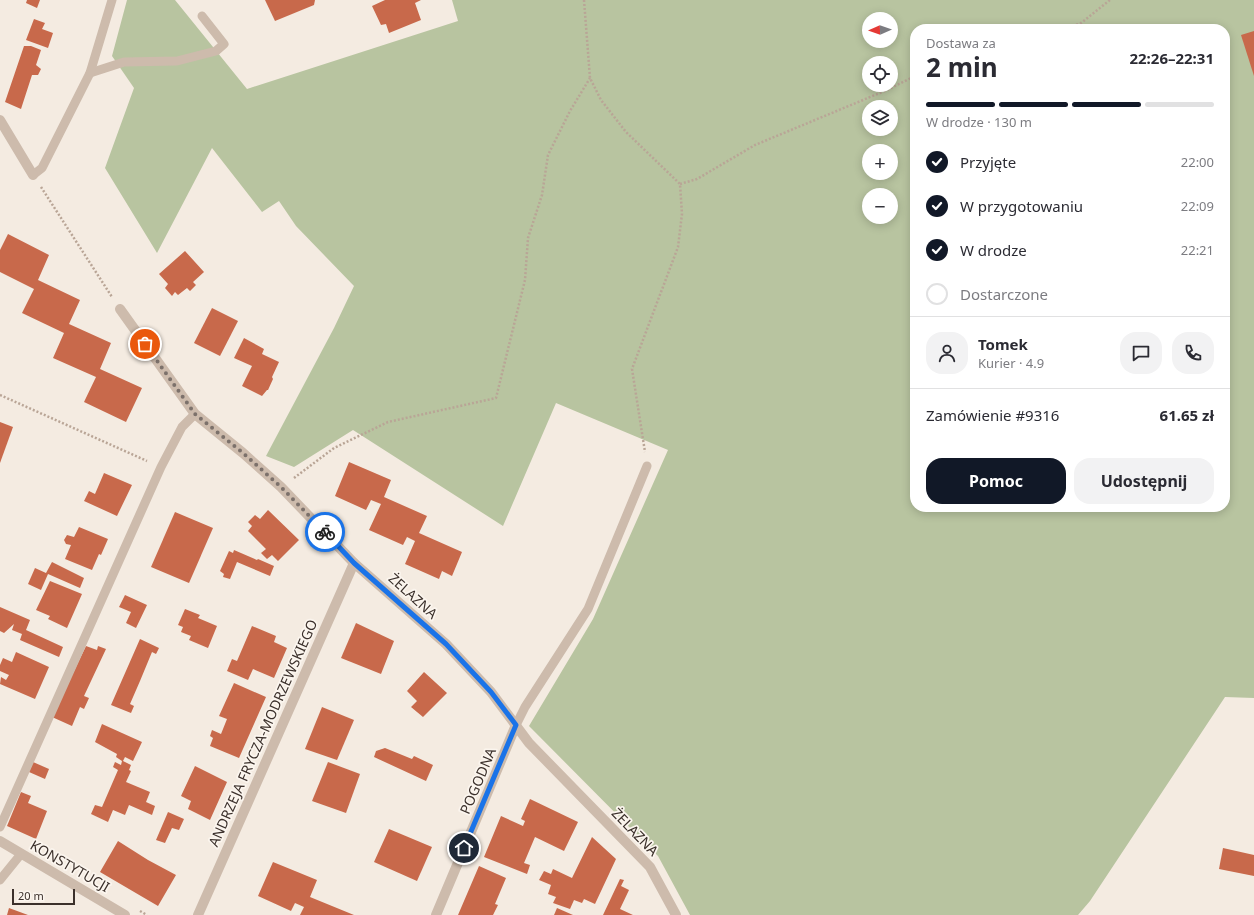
<!DOCTYPE html>
<html lang="pl">
<meta charset="utf-8">
<style>
body{margin:0;font-family:"Noto Sans",sans-serif;background:#f2f2f3;color:#2b2b33;height:100vh;display:flex;flex-direction:column;font-size:15px;white-space:nowrap}
*{box-sizing:border-box;margin:0}
p{font-size:13px;color:#7c7c81}
.icon{flex:none;width:22px;height:22px;fill:none;stroke:currentColor;stroke-width:2;stroke-linecap:round;stroke-linejoin:round}
.map{position:relative;flex:1;overflow:hidden}
.details{position:absolute;left:910px;top:24px;width:320px;height:488px;display:flex;flex-direction:column;background:#fff;border-radius:16px;box-shadow:0 2px 10px #0003}
.details>*{flex:none}
.needle{width:26px;rotate:268deg}
.controls{position:absolute;left:862px;top:12px;display:grid;gap:8px}
.controls a{display:grid;place-items:center;width:36px;height:36px;border-radius:50%;background:#fff;box-shadow:0 2px 10px #0003;font-size:20px}
.scale{position:absolute;left:12px;bottom:10px;width:63px;box-sizing:border-box;padding-left:4px;border:2px solid #3b302b;border-top:0;font-size:11px;line-height:14px;white-space:nowrap;color:#3b302b;-webkit-text-stroke:3px #fbf5ee;paint-order:stroke}
.pin{position:absolute;display:grid;place-items:center;width:34px;height:34px;color:#fff;margin:-17px;border:2px solid #fff;border-radius:50%;box-shadow:0 1px 4px #0007}
.courier{position:absolute;display:grid;place-items:center;width:40px;height:40px;margin:-20px;border:3px solid #1a73e8;border-radius:50%;background:#fff;color:#222;box-shadow:0 1px 5px #0007}
.summary em{font-style:normal;font-weight:700}
.summary div{display:flex;flex-direction:column-reverse}
.summary{display:flex;align-items:center;justify-content:space-between;height:68px;padding:0 16px}
h1{font-size:26px;font-weight:700;line-height:30px}
.bar{display:grid;grid-template-columns:repeat(4,1fr);gap:6px 4px;align-content:center;height:48px;padding:0 16px}
.bar i{height:5px;border-radius:3px;background:#e1e1e2}
.bar .current{background:#111827}
.bar p{grid-column:span 4}
.line{display:flex;align-items:center;gap:10px;padding:0 16px;border-top:1px solid #e1e1e2}
.line div{flex:1}
.round{display:grid;place-items:center;flex:none;width:42px;height:42px;border-radius:16px;background:#f2f2f3}
ol{padding:0 16px;list-style:none}
li{display:flex;align-items:center;gap:12px;height:44px}
li p{margin-inline-start:auto}
li .icon{padding:4px;border-radius:50%;background:#111827;color:#fff;stroke-width:4}
li:last-child{color:#7c7c81}
li i{width:22px;height:22px;border:2px solid #e1e1e2;border-radius:50%}
.primary-button{display:flex;gap:8px;margin-top:auto;padding:8px 16px}
.primary-button a{flex:1;height:46px;border-radius:16px;background:#111827;color:#fff;font-size:16px;font-weight:700;line-height:46px;text-align:center}
.primary-button a+a{background:#f2f2f3;color:#2b2b33}
.map>svg:first-child{display:block}
.green{fill:#b8c4a0;fill-rule:evenodd}
.building{fill:#c8694b}
.lines{fill:none;stroke-linecap:round;stroke-linejoin:round}
.path{stroke:#b9a596;stroke-width:2.5;stroke-dasharray:2 2;stroke-linecap:butt}
.service{stroke:#cdbbac;stroke-width:9}
.minor{stroke:#cdbbac;stroke-width:10}
.done{stroke:#7c716b;stroke-width:4;stroke-dasharray:0 7.2}
.route{stroke:#1a73e8;stroke-width:5}
.labels{text-anchor:middle;stroke-width:3.5;stroke-linejoin:round;paint-order:stroke}
.street-label{font-size:14px;fill:#3b302b;stroke:#fbf5ee}
</style>
<div class="map">
<svg width="1254" height="915" viewBox="0 0 1254 915">
<rect width="100%" height="100%" fill="#f4ebe1"/>
<path class="green" d="M127,0H175L247,89L458,21L452,0H1254V698L1225,697L1090,901L1078,915H690L658,856L529,726L593,619L668,450L556,403L503,526L353,430L294,467L266,456L334,328L354,286L296,226L279,201L262,212L212,148L157,253L105,168L134,88L112,56ZM869,19H891V41H869ZM915,29H1225V507H915ZM869,63H891V85H869ZM869,107H891V129H869ZM869,151H891V173H869ZM869,195H891V217H869Z"/>
<g class="building">
<path d="M27,0H40L37,8L26,3Z"/>
<path d="M265,0H315L314,5L275,21Z"/>
<path d="M385,0H421L415,3L421,20L389,33L386,24L381,25L372,6Z"/>
<path d="M34,19L45,23L42,29L53,33L48,48L26,40Z"/>
<path d="M1254,31V76L1241,35Z"/>
<path d="M24,46H31L41,50L36,65L41,69L38,75H32L21,109L5,102Z"/>
<path d="M8,234L49,255L38,280L80,300L69,324L111,343L100,369L142,388L126,422L84,402L96,377L53,358L64,333L22,313L34,289L0,272V250Z"/>
<path d="M185,251L204,272L193,282L196,285L190,291L187,288L178,295L175,292L172,296L165,288L168,284L159,274Z"/>
<path d="M212,308L238,321L220,356L194,343Z"/>
<path d="M244,338L264,349L262,354L279,362L272,377L273,379L268,390H267L262,396L242,386L252,366L234,358Z"/>
<path d="M0,422L13,427L0,463Z"/>
<path d="M349,462L391,480L384,497L427,516L419,533L462,552L452,576L442,571L439,579L405,564L415,541L407,537L403,545L369,530L381,504L371,500L366,510L335,496Z"/>
<path d="M104,473L132,485L117,516L84,501L89,491L95,494Z"/>
<path d="M268,510L299,540L278,561L272,555L267,559L261,553L266,549L248,531L252,526L248,522L255,515L260,519Z"/>
<path d="M175,512L213,528L189,583L151,567Z"/>
<path d="M79,527L108,539L101,555L99,554L92,570L65,559L71,545L66,544L64,540L67,535L74,537Z"/>
<path d="M234,550L257,560L258,559L274,566L270,576L237,562L230,579L223,577L224,574L220,571L229,551L233,553Z"/>
<path d="M52,562L84,578L80,588L48,574L41,590L28,584L35,568L46,573Z"/>
<path d="M50,581L82,594L67,628L48,619L50,616L36,610Z"/>
<path d="M125,595L147,605L136,628L126,623L131,612L119,607Z"/>
<path d="M0,607L30,620L26,630L63,647L59,657L20,640L22,634L12,630L14,624L4,633L0,631Z"/>
<path d="M185,609L200,615L198,618L217,626L208,648L189,640L191,636L181,632L183,627L178,625Z"/>
<path d="M356,623L394,641L381,674L341,658Z"/>
<path d="M252,626L276,636L274,642L287,648L274,678L253,669L248,680L227,671L232,659L237,661Z"/>
<path d="M140,639L159,648L156,654L152,652L140,681L130,704L134,706L131,713L111,705Z"/>
<path d="M86,646L97,650L98,646L106,649L84,696L89,698L84,709L80,707L72,726L52,717Z"/>
<path d="M16,652L49,667L35,699L0,684L1,677L6,680L9,675L0,671V665L3,658L12,662Z"/>
<path d="M424,672L447,693L423,717L411,707L417,701L407,691Z"/>
<path d="M234,683L266,697L239,758L210,746L213,738L210,736L212,730L221,734L227,719L219,716Z"/>
<path d="M322,707L354,720L337,760L305,749Z"/>
<path d="M102,724L142,742L133,761L125,757L123,761L131,765L129,770L131,771L126,782L150,792L146,802L155,806L152,815L129,805L125,815L113,810L108,822L91,814L95,805L102,807L118,770L113,767L115,762L121,765L122,761L116,757L117,754L95,742Z"/>
<path d="M385,748L412,759L414,756L433,765L426,781L374,757L376,751Z"/>
<path d="M33,762L49,769L45,779L29,772Z"/>
<path d="M328,762L360,774L346,813L312,801Z"/>
<path d="M195,766L227,782L210,820L188,809L191,801L181,796Z"/>
<path d="M21,792L31,796L28,803L47,811L36,839L7,826Z"/>
<path d="M530,799L578,822L564,851L535,837L524,863L530,865L527,874L484,857L501,816L523,826L525,821L521,819Z"/>
<path d="M168,812L184,819L179,830L172,828L165,843L156,840Z"/>
<path d="M389,829L432,847L417,881L374,862Z"/>
<path d="M592,837L616,859L595,904L584,899L582,903L574,900L570,909L553,903L556,897L548,894L551,885L539,880L544,871L551,874L553,869L572,878Z"/>
<path d="M118,841L148,860L176,875L158,906L100,872Z"/>
<path d="M1223,848L1254,855V876L1219,869Z"/>
<path d="M273,862L317,880L310,897L354,915H300L304,907L295,903L291,911L258,896Z"/>
<path d="M479,866L506,878L495,904L498,905L493,915H458Z"/>
<path d="M620,879L624,880L621,886L629,890L620,909L633,915H603Z"/>
<path d="M9,908L28,915H7Z"/>
<path d="M557,908L573,915H554Z"/>
</g>
<g class="lines">
<g class="path">
<path d="M584,0L590,78L601,100L626,132L680,184L682,214L678,247L632,369L645,452"/>
<path d="M1065,29L1081,23L1110,0"/>
<path d="M680,184L697,179L755,145L887,90L915,76"/>
<path d="M41,187L112,297"/>
<path d="M0,395L147,461"/>
<path d="M294,478L334,448L388,422L496,398L525,280L528,238L542,195L548,155L570,111L590,78"/>
<path d="M140,911L147,915"/>
</g>
<g class="service">
<path d="M90,73L124,62L177,61L216,51L224,44L202,16"/>
<path d="M33,175L42,168L90,73L112,0"/>
<path d="M516,725L525,707L588,609L647,466"/>
<path d="M0,827L161,467L182,427L195,414"/>
<path d="M0,880L21,854"/>
</g>
<g class="minor">
<path d="M0,120L33,175"/>
<path d="M120,309L195,414L243,453L281,487L354,563L446,644L491,692L529,743L650,867L676,915"/>
<path d="M0,841L125,915"/>
<path d="M198,915L354,563"/>
<path d="M436,915L516,725"/>
</g>
</g>
<g class="lines">
<path class="done" d="M145,344L195,414L243,453L281,487L325,532"/>
<path class="route" d="M325,532L354,563L446,644L491,692L516,725L464,848"/>
</g>
<g class="labels">
<g class="street-label">
<text transform="translate(413 596) rotate(42)" y="5">ŻELAZNA</text>
<text transform="translate(263 733) rotate(-66)" y="5">ANDRZEJA FRYCZA-MODRZEWSKIEGO</text>
<text transform="translate(478 781) rotate(-67)" y="5">POGODNA</text>
<text transform="translate(635 832) rotate(46)" y="5">ŻELAZNA</text>
<text transform="translate(70 866) rotate(30)" y="5">KONSTYTUCJI</text>
</g>
</g>
</svg>
<div class="controls">
<a><svg class="needle" viewBox="-14 -14 28 28"><path d="M0-13l5 13h-10z" fill="#e53935"/><path d="M0 13l5-13h-10z" fill="#7c7c81"/></svg></a>
<a><svg class="icon" aria-label="locate" viewBox="0 0 24 24"><circle cx="12" cy="12" r="6"/><path d="M12 2v4M12 18v4M2 12h4M18 12h4"/></svg></a>
<a><svg class="icon" aria-label="layers" viewBox="0 0 24 24"><path d="M12 4l9 5-9 5-9-5zM3 14l9 5 9-5"/></svg></a>
<a>+</a>
<a>−</a>
</div>
<div class="scale">20 m</div>
<div class="pin" style="left:145px;top:344px;background:#ea580c"><svg class="icon" aria-label="bag" viewBox="0 0 24 24"><path d="M5 8h14l-1 12H6zM9 8a3 3 0 0 1 6 0"/></svg></div>
<div class="pin" style="left:464px;top:848px;background:#1f2937"><svg class="icon" aria-label="home" viewBox="0 0 24 24"><path d="M3 11l9-7 9 7M6 9v11h12V9"/></svg></div>
<div class="courier" style="left:325px;top:532px"><svg class="icon" aria-label="bike" viewBox="0 0 24 24"><circle cx="6" cy="16" r="4"/><circle cx="18" cy="16" r="4"/><path d="M6 16l4-8h5l3 8M10 8l3 8H6M13 5h3"/></svg></div>
<section class="details">
<div class="summary"><div><h1>2 min</h1><p>Dostawa za</p></div><em>22:26–22:31</em></div>
<div class="bar"><i class="current"></i><i class="current"></i><i class="current"></i><i></i><p>W drodze · 130 m</p></div>
<ol>
<li><svg class="icon" aria-label="check" viewBox="0 0 24 24"><path d="M5 12l5 5 9-10"/></svg>Przyjęte<p>22:00</p></li>
<li><svg class="icon" aria-label="check" viewBox="0 0 24 24"><path d="M5 12l5 5 9-10"/></svg>W przygotowaniu<p>22:09</p></li>
<li><svg class="icon" aria-label="check" viewBox="0 0 24 24"><path d="M5 12l5 5 9-10"/></svg>W drodze<p>22:21</p></li>
<li><i></i>Dostarczone</li>
</ol>
<div class="line" style="height:72px"><a class="round"><svg class="icon" aria-label="person" viewBox="0 0 24 24"><circle cx="12" cy="8" r="4"/><path d="M4 21q1-7 8-7t8 7"/></svg></a><div><b>Tomek</b><p>Kurier · 4.9</p></div><a class="round"><svg class="icon" aria-label="chat" viewBox="0 0 24 24"><path d="M4 5h16v11H9l-5 4z"/></svg></a><a class="round"><svg class="icon" aria-label="phone" viewBox="0 0 24 24"><path d="M5 4h4l2 5-3 2q2 4 5 5l2-3 5 2v4C11 20 4 13 5 4z"/></svg></a></div>
<div class="line" style="height:52px"><div>Zamówienie #9316</div><b>61.65 zł</b></div>
<div class="primary-button"><a>Pomoc</a><a>Udostępnij</a></div>
</section>
</div>
